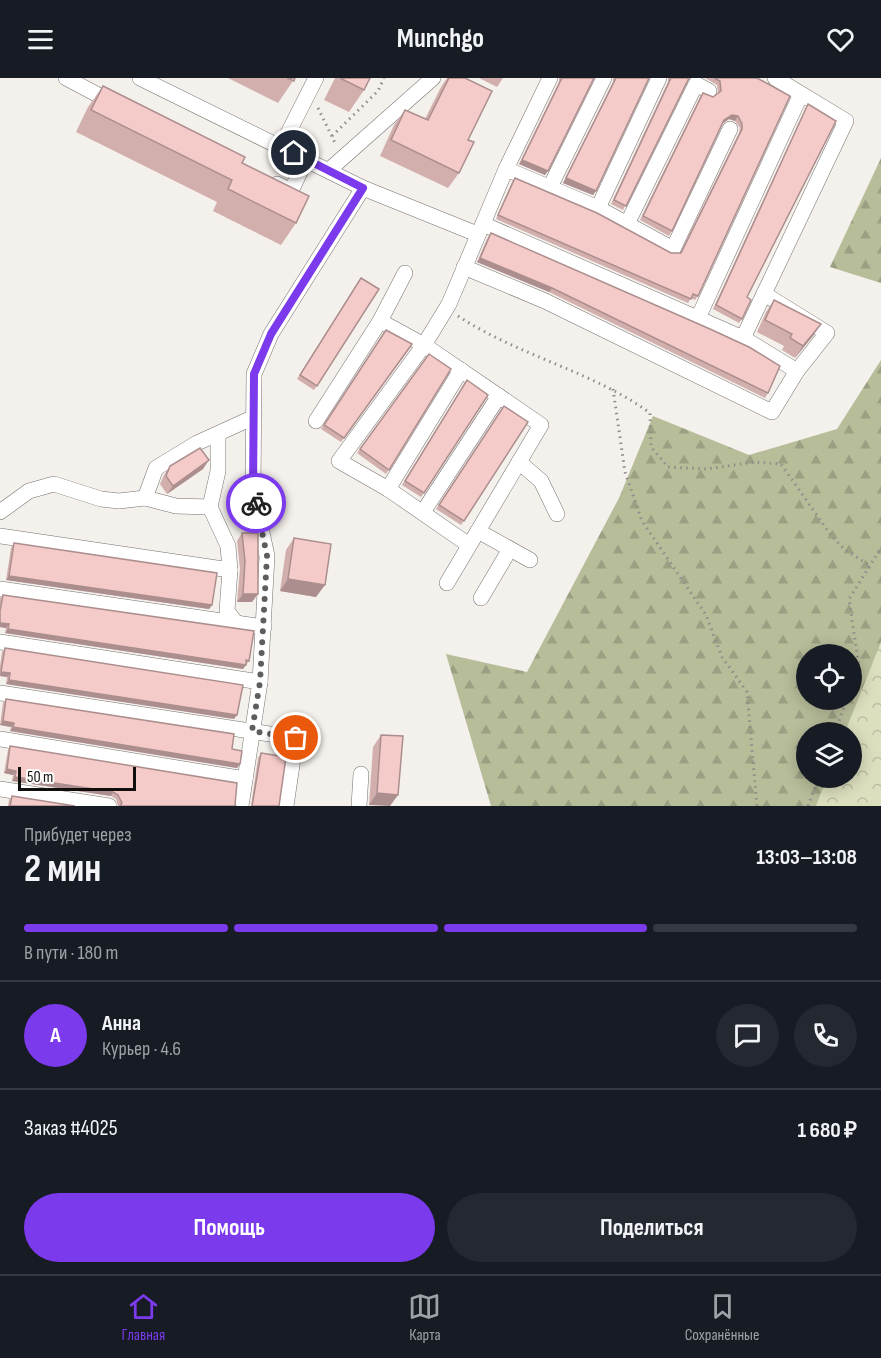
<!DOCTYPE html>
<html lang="ru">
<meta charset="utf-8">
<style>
body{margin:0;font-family:"Sofia Sans Condensed",sans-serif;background:#242831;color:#f1f3f6;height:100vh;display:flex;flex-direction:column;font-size:22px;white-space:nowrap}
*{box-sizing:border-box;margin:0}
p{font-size:20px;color:#9ea1a6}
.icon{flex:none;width:33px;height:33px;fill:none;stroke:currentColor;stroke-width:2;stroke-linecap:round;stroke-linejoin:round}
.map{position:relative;height:728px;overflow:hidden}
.sheet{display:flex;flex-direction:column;background:#171b24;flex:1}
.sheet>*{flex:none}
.controls{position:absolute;left:796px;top:566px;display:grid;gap:12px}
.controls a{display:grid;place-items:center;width:66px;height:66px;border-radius:50%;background:#171b24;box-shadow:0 3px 15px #0003;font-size:30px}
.scale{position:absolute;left:18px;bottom:15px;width:118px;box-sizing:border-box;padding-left:6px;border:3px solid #100f0e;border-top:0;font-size:16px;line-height:21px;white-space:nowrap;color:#100f0e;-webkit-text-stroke:4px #fffefd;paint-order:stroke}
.pin{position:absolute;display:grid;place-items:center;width:51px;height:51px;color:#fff;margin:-26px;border:3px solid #fff;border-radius:50%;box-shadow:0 2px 6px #0007}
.courier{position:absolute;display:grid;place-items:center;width:60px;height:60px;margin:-30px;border:4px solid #7c3aed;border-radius:50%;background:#fff;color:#222;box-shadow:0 2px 8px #0007}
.head em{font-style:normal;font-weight:700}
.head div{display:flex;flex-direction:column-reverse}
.head{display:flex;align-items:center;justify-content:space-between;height:102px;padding:0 24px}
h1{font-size:39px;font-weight:700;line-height:45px}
.bar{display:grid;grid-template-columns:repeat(4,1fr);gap:9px 6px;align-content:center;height:72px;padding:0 24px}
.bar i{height:8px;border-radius:4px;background:#363941}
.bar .current{background:#7c3aed}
.bar p{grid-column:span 4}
.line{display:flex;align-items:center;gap:15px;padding:0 24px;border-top:2px solid #363941}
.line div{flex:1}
.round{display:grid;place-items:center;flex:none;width:63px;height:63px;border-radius:32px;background:#242831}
.primary-button{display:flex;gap:12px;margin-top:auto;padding:12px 24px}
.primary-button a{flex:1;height:69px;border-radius:36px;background:#7c3aed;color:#fff;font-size:24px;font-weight:700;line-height:69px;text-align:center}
.primary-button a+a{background:#242831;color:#f1f3f6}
header{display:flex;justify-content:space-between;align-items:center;height:78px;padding:0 24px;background:#171b24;font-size:27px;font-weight:700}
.menu{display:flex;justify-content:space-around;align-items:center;height:84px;border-top:2px solid #363941;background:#171b24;font-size:16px;color:#9ea1a6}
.menu a{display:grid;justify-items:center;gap:3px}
.menu .current{color:#7c3aed}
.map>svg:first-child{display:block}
.forest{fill:url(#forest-firs);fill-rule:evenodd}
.park{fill:url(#park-crowns)}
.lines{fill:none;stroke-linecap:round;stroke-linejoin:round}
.minor-casing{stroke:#76726f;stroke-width:16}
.path{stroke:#8f8c8a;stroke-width:3;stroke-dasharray:1.5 4.5;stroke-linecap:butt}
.minor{stroke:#fff;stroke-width:15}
.wall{fill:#d2afad}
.shaded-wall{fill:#ab8e8d}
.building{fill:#f4cbc9;stroke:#ab8e8d;stroke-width:1.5}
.done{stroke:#605e5c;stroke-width:6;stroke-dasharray:0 10.8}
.route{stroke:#7c3aed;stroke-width:8}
</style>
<header><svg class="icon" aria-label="menu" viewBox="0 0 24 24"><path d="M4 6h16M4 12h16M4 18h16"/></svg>Munchgo<svg class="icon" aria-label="heart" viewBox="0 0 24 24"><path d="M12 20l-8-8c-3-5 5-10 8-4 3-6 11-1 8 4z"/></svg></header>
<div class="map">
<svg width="881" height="728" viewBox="0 0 881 728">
<defs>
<pattern id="forest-firs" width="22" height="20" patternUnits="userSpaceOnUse" patternTransform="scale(1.5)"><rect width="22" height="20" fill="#b7bc99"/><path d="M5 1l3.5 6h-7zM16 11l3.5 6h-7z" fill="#9ca083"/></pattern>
<pattern id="park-crowns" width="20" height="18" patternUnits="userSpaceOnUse" patternTransform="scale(1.5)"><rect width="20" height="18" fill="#dbdfbd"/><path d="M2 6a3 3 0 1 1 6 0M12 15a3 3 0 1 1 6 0" fill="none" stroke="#bbbea1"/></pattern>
</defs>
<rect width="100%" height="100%" fill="#f4f0ec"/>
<g class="forest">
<path d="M881,80V205L830,189Z"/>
<path d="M881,282V728H491L446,576L527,594L619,420L653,338L749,377L837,351ZM807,576H852V621H807ZM807,654H852V699H807Z"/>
</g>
<path class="park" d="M881,564V728H816L827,699H852V654H845Z"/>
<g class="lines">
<defs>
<g id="minor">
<path d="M66,0L113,25"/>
<path d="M140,0L363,110L477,156"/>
<path d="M281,69L316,0"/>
<path d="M506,91L598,130L673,171L730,51"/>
<path d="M329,92L433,0"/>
<path d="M277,106L291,113L306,81"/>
<path d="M550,109L604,0"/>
<path d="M598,130L659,0"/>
<path d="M483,146L743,260L797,293"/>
<path d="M627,146L696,6L709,13"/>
<path d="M464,189L545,223L772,334L797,293L827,255L764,216"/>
<path d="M698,240L801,16"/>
<path d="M380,243L424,267L541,347L447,505"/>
<path d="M743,260L846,43L775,0"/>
<path d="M316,343L380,243L405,195"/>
<path d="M218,357V393L210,429L228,468L230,492L227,533L236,545"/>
<path d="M519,384L541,403L557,436"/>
<path d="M388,411L461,292"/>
<path d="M145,420L156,390L197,365L252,340"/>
<path d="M0,434L29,413L54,406L101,421L119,423L145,420L176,428L210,429"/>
<path d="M423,434L499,318"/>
<path d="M478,453L530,482"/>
<path d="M0,458L230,492"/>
<path d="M469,467L388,411L339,383L424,267L449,226L506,91L550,0"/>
<path d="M0,511L264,549"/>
<path d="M481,520L510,471"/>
<path d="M0,564L260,604"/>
<path d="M0,615L296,660L286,728"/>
<path d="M0,661L245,701"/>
<path d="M0,711L109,728"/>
<path d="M241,728L260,604L267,478L253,412L254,296L271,256L363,110"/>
<path d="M359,728L361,696"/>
</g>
</defs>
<use href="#minor" class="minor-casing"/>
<g class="path">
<path d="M318,30L336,67"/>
<path d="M332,58L378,13L384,0"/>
<path d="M458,238C519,278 592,293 650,335L651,369L668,389L707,391L754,384L781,386L830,456L844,471L870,488"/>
<path d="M613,311L625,394L642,443L706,537L722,579L747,614L757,728"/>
<path d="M852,608L859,589L849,521L881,470"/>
<path d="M835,654L847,621"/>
<path d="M808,728L819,699"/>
</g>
<use href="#minor" class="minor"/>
</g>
<g class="wall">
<path d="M228,0H295L278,25Z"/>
<path d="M335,0H370L364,12L349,34L324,22Z"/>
<path d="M447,0H465L468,62L459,95L448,110L380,78L394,47L405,32L425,41L441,9Z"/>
<path d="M479,0H503L497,9Z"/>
<path d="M559,0H594L545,97L519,86L559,4Z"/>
<path d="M613,0H649L593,117L563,105L613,4Z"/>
<path d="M668,0H689L623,132L611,126L668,4Z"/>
<path d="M705,0H757L698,218L695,222L691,220L688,225L496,141L512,104L515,100L671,175H680L739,55L740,50L735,43L729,41L723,45L672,153L669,158L640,142L700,19L703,15L713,19L718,15L717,7Z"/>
<path d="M103,8L242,85L296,145L281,167L213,133L217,124L76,54L88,29Z"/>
<path d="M808,26L747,219L742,241L739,245L713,231L806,30Z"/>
<path d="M491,155L768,315L765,320L549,214L477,184L488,159Z"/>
<path d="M361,200L379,211L314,312L297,301Z"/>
<path d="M774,222L821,246L795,280L782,272L784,268L757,254L766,234Z"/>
<path d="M386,252L410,270L341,364L321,351Z"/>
<path d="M429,276L451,291L386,396L357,375Z"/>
<path d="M467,302L488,317L421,419L402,407Z"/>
<path d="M504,328L528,344L461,447L436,431Z"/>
<path d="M170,388L203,391L167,416L160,406L164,397Z"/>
<path d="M242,455L252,524H237L240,491L237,463Z"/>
<path d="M294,460L316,519L280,513L286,472Z"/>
<path d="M14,465L212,527L209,531L6,502L11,470Z"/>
<path d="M3,517L249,583L243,591L5,555L6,550L0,549V520Z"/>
<path d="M5,570L234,641L6,606L7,599L0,598V588L2,574Z"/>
<path d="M6,621L232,671L240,686L237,690L10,653L11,649L0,647L3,625Z"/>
<path d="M381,657L398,717L369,727L373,669Z"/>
<path d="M10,668L235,727L236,728H118L116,721L111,718L12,703L13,697L4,695L8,672Z"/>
<path d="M261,675L279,728H251L258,680Z"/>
<path d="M12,718L75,728H8L9,722Z"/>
</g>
<g class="shaded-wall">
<path d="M732,37L738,38L735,43L729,41L722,46L724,42Z"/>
<path d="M522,82L548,93L545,97L519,86Z"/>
<path d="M566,100L596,113L593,117L563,105Z"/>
<path d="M480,180L552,210L549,214L477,184Z"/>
<path d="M821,246L813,258L795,280L803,268Z"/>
<path d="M209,382L203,391L167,416L173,408Z"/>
<path d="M9,498L212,527L209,531L6,502Z"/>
<path d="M288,501L325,507L316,519L280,513Z"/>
<path d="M243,516H258L252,524H237Z"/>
<path d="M0,545L9,546L6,550L0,549Z"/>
<path d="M8,551L246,587L243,591L5,555Z"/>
<path d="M1,594L10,595L7,599L0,598Z"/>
<path d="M9,602L237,637L234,641L6,606Z"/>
<path d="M3,643L14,645L11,649L0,647Z"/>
<path d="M13,649L240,686L237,690L10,653Z"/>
<path d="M7,691L16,693L13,697L4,695Z"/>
<path d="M15,699L113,714L111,718L12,703Z"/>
<path d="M377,715L398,717L390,728L369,727Z"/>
</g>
<g class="building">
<path d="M287,0H295L294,3Z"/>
<path d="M340,0H370L364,12Z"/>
<path d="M449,0H465L492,13L468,62L474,64L459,95L391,62L405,32L428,42Z"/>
<path d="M562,0H594L548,93L522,82Z"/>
<path d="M616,0H649L596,113L566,100Z"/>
<path d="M671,0H689L626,128L614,122Z"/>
<path d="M714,0H757L790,18L698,218L693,216L691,221L498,137L515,100L597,135L671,175H681L742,51V46L738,38L732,37L724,42L672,153L643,138L703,15L713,19L721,13L720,3Z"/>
<path d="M103,8L245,79L242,85L309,118L296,145L228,111L232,102L91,32Z"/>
<path d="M808,26L836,43L747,219L751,222L742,241L716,227Z"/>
<path d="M491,155L710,251L749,269L780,288L768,315L552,210L480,180Z"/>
<path d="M361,200L379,211L317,308L300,297Z"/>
<path d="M774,222L821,246L803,268L790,260L792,256L765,242Z"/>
<path d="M386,252L412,266L344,360L324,347Z"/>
<path d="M429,276L451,291L389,392L360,371Z"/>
<path d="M467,302L488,317L424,415L405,403Z"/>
<path d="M504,328L528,344L464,443L439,427Z"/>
<path d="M200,370L209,382L173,408L166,398L170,388Z"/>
<path d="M242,455H258V516H243L245,483Z"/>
<path d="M294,460L331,466L325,507L288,501Z"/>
<path d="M14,465L217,495L212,527L9,498Z"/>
<path d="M3,517L254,553L249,583L246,582V587L8,551L9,546L0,545V533Z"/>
<path d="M5,570L243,607L237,637L9,602L10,595L1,594Z"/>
<path d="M6,621L234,656L232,671L242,673L240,686L13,649L14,645L3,643Z"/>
<path d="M381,657L403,658L398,717L377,715Z"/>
<path d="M10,668L237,705L235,727L236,728H120L122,725L118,717L113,714L15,699L16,693L7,691Z"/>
<path d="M261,675L286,679L279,728H252Z"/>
<path d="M12,718L75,728H10Z"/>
</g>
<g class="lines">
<path class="done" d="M256,425L267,478L260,604L252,653L296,660"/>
<path class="route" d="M256,425L253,412L254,296L271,256L363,110L294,75"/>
</g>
</svg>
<div class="controls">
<a><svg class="icon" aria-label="locate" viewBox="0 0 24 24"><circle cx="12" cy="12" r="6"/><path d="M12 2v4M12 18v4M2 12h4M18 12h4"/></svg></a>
<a><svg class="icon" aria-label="layers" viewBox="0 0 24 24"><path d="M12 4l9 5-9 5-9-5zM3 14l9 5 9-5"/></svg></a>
</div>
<div class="scale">50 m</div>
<div class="pin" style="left:296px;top:660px;background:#ea580c"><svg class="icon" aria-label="bag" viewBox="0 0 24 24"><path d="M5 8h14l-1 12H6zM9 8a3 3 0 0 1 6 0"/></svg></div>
<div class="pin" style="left:294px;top:75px;background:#1f2937"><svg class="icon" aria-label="home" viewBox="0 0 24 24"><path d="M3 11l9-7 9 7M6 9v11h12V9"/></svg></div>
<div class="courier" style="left:256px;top:425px"><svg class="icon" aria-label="bike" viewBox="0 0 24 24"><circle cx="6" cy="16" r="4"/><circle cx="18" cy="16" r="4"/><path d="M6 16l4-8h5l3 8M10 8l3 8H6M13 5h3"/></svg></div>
</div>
<section class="sheet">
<div class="head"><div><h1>2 мин</h1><p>Прибудет через</p></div><em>13:03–13:08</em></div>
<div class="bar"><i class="current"></i><i class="current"></i><i class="current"></i><i></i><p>В пути · 180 m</p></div>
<div class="line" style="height:108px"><b class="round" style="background:#7c3aed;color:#fff">А</b><div><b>Анна</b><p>Курьер · 4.6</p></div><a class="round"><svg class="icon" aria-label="chat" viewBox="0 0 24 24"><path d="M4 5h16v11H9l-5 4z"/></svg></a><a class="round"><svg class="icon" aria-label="phone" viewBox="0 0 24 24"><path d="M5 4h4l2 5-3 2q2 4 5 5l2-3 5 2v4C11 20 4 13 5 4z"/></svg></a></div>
<div class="line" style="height:78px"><div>Заказ #4025</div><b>1 680 ₽</b></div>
<div class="primary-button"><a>Помощь</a><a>Поделиться</a></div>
</section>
<nav class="menu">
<a class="current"><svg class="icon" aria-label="home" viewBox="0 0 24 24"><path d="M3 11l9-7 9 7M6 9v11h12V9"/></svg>Главная</a>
<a><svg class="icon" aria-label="map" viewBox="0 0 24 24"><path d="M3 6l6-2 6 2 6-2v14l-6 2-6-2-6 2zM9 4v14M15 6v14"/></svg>Карта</a>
<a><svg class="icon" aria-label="saved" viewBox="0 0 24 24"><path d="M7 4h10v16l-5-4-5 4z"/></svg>Сохранённые</a>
</nav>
